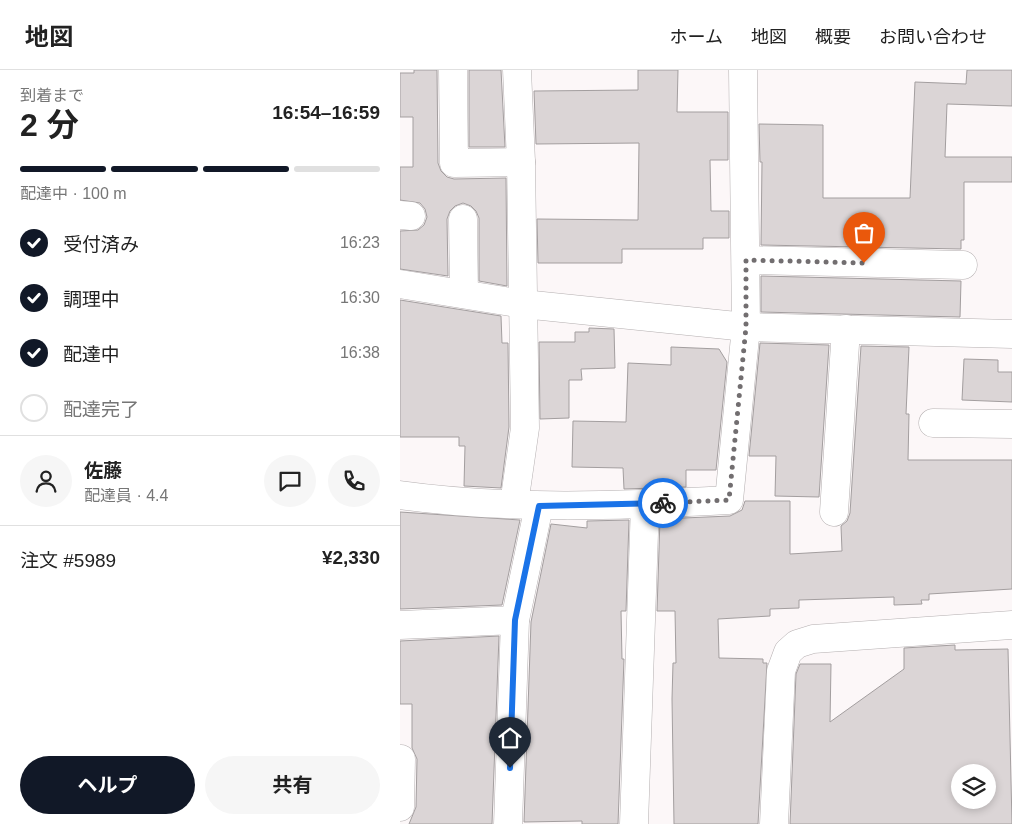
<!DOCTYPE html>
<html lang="ja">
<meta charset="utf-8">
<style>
body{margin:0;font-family:Helvetica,"Noto Sans JP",sans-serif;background:#f6f6f6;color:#222;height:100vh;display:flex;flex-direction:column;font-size:19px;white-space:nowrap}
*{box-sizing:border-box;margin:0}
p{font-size:16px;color:#767676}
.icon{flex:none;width:28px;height:28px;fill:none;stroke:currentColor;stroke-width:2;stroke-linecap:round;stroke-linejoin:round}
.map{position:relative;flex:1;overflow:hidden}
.panel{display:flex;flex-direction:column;background:#fff;width:400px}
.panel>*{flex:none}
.fabs{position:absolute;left:551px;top:694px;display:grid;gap:10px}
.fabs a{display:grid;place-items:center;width:45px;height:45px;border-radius:50%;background:#fff;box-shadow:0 2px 8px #0003;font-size:25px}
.pin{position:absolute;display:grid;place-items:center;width:42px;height:42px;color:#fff;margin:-51px -21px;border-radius:50% 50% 50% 0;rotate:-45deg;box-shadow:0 0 5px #0007}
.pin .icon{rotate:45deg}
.courier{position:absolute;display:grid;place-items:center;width:50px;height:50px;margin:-25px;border:4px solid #1a73e8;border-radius:50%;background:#fff;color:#222;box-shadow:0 1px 6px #0007}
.overview em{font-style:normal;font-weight:700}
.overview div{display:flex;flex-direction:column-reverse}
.overview{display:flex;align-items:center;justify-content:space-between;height:85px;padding:0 20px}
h1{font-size:32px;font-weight:700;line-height:38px}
.bar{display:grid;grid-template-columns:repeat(4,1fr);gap:8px 5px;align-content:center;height:60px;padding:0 20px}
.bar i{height:6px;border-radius:4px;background:#e0e0e0}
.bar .selected{background:#111827}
.bar p{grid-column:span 4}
.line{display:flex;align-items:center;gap:12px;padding:0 20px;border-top:1px solid #e0e0e0}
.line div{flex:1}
.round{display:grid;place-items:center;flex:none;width:52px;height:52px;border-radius:26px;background:#f6f6f6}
ol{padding:0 20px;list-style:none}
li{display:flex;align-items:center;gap:15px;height:55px}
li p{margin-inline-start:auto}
li .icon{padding:5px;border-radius:50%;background:#111827;color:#fff;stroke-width:4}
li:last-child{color:#767676}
li i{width:28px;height:28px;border:2px solid #e0e0e0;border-radius:50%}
.cta{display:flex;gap:10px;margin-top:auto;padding:10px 20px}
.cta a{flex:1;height:58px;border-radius:30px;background:#111827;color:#fff;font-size:20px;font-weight:700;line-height:58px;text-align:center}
.cta a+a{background:#f6f6f6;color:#222}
header{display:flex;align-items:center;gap:30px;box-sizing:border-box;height:70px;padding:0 25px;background:#fff;border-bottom:1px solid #e0e0e0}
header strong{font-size:24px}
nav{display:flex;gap:28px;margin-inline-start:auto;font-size:18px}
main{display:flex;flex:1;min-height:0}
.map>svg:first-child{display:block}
.building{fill:#dbd5d6;stroke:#a39e9f;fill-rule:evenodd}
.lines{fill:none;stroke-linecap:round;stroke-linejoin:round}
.minor-casing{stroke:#b4afb0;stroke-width:29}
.minor{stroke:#fff;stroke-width:28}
.done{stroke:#726e70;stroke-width:5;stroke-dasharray:0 9}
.route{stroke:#1a73e8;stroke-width:6}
</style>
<header>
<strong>地図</strong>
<nav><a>ホーム</a><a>地図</a><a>概要</a><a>お問い合わせ</a></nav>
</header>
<main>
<section class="panel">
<div class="overview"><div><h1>2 分</h1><p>到着まで</p></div><em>16:54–16:59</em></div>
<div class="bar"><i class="selected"></i><i class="selected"></i><i class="selected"></i><i></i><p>配達中 · 100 m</p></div>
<ol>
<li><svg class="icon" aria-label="check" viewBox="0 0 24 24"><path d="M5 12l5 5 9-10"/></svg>受付済み<p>16:23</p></li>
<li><svg class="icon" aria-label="check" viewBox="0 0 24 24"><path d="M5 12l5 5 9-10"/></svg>調理中<p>16:30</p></li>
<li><svg class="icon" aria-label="check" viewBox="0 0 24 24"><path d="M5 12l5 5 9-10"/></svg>配達中<p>16:38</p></li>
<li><i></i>配達完了</li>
</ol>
<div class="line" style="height:90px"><a class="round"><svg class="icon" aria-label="person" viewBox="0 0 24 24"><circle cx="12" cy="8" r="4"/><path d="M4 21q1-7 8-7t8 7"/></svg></a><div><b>佐藤</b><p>配達員 · 4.4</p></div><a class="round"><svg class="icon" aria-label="chat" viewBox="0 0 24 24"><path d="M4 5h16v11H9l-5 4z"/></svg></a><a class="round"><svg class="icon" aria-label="phone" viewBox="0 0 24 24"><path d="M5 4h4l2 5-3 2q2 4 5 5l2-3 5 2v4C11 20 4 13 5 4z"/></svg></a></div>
<div class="line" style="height:65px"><div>注文 #5989</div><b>¥2,330</b></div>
<div class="cta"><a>ヘルプ</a><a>共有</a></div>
</section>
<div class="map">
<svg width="612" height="754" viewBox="0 0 612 754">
<rect width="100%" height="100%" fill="#fcf7f8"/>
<g class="building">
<path d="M14,0H37L38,93L41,101L47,107L54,109L106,108L107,216L79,211V148L76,141L71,136L63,133L55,136L50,141L47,149L48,206L0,199V161L18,160L24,155L27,147L25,139L20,133L0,130V97H13V47H0V3H14Z"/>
<path d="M69,0H101L105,77H69Z"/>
<path d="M238,0H278L277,42H328V90H310L311,141H329V168H303V179H222V193H138L137,149L238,150L239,73L136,74L134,21L238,20Z"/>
<path d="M567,0H612V36L547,34L545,87H612V112H564V170H561V179L361,175L362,92H360L359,54L423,55V128H510L515,12L566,14Z"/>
<path d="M361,206L561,211L560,247L361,242Z"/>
<path d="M0,230L101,246L102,273H108L109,357L101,418L64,416L65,376H59V367H0Z"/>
<path d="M189,258L214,259L215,298L181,299L182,310H169V348L140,349L139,272H175V262H189Z"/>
<path d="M360,273L429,275L419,427L375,426L376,386H349Z"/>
<path d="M461,276L509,277L506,344H509L508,390H612V519L529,524V530H521L522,534L494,535V527L399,530V538L370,539V546L318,549L319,588L363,589V593H367L358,754H274L272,629L273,593H276L275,541H257L260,449L330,446L342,440L345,431H390V484L442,481L441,456L447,451L450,443Z"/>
<path d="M271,277L319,279L327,292L316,400H286V417L224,419L223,398L172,397L173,351L226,352L228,293L271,295Z"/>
<path d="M564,289L598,290V302H612V332L562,330Z"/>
<path d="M0,442L120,450L102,535L0,539Z"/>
<path d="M229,450L226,541H221L222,589H224L218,754H182V751L124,752L131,552L151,454L187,458V451Z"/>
<path d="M99,566L92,754H9L16,737L17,689L12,678V634H0V571Z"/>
<path d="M555,575V580L608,579L612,754H390L396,604L400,594H431L430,652L504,599V578ZM560,702H588V730H560Z"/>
</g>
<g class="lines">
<defs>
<g id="minor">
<path d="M53,0L54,93L121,92"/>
<path d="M0,145L11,146"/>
<path d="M63,149L64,224"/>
<path d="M346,190L563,195"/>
<path d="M0,214L123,234L346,257L612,264"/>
<path d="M533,353L612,354"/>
<path d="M0,425C109,440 219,436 329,430L346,257L343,0"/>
<path d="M114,434L125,358L121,92L117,0"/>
<path d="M434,442L446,259"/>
<path d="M115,550L139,436"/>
<path d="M0,555L115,550L108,754"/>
<path d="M0,737L1,689"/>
<path d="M234,754L245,434"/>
<path d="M374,754L381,601L388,582L397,574L413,569L612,555"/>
</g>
</defs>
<use href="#minor" class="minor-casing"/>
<use href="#minor" class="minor"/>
</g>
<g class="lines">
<path class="done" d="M263,433L329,430L346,257V190L464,193"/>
<path class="route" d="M110,698L115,550L139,436L263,433"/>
</g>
</svg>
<div class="fabs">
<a><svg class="icon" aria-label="layers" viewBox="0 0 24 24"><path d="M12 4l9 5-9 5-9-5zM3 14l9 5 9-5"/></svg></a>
</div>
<div class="pin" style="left:464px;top:193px;background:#ea580c"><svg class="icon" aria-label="bag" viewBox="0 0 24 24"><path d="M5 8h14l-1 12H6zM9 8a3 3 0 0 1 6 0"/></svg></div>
<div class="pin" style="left:110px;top:698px;background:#1f2937"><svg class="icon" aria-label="home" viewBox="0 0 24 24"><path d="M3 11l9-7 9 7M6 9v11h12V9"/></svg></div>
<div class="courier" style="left:263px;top:433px"><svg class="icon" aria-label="bike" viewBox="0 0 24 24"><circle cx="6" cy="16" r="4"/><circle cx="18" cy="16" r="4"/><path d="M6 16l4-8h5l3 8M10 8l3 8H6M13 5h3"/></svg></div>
</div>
</main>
